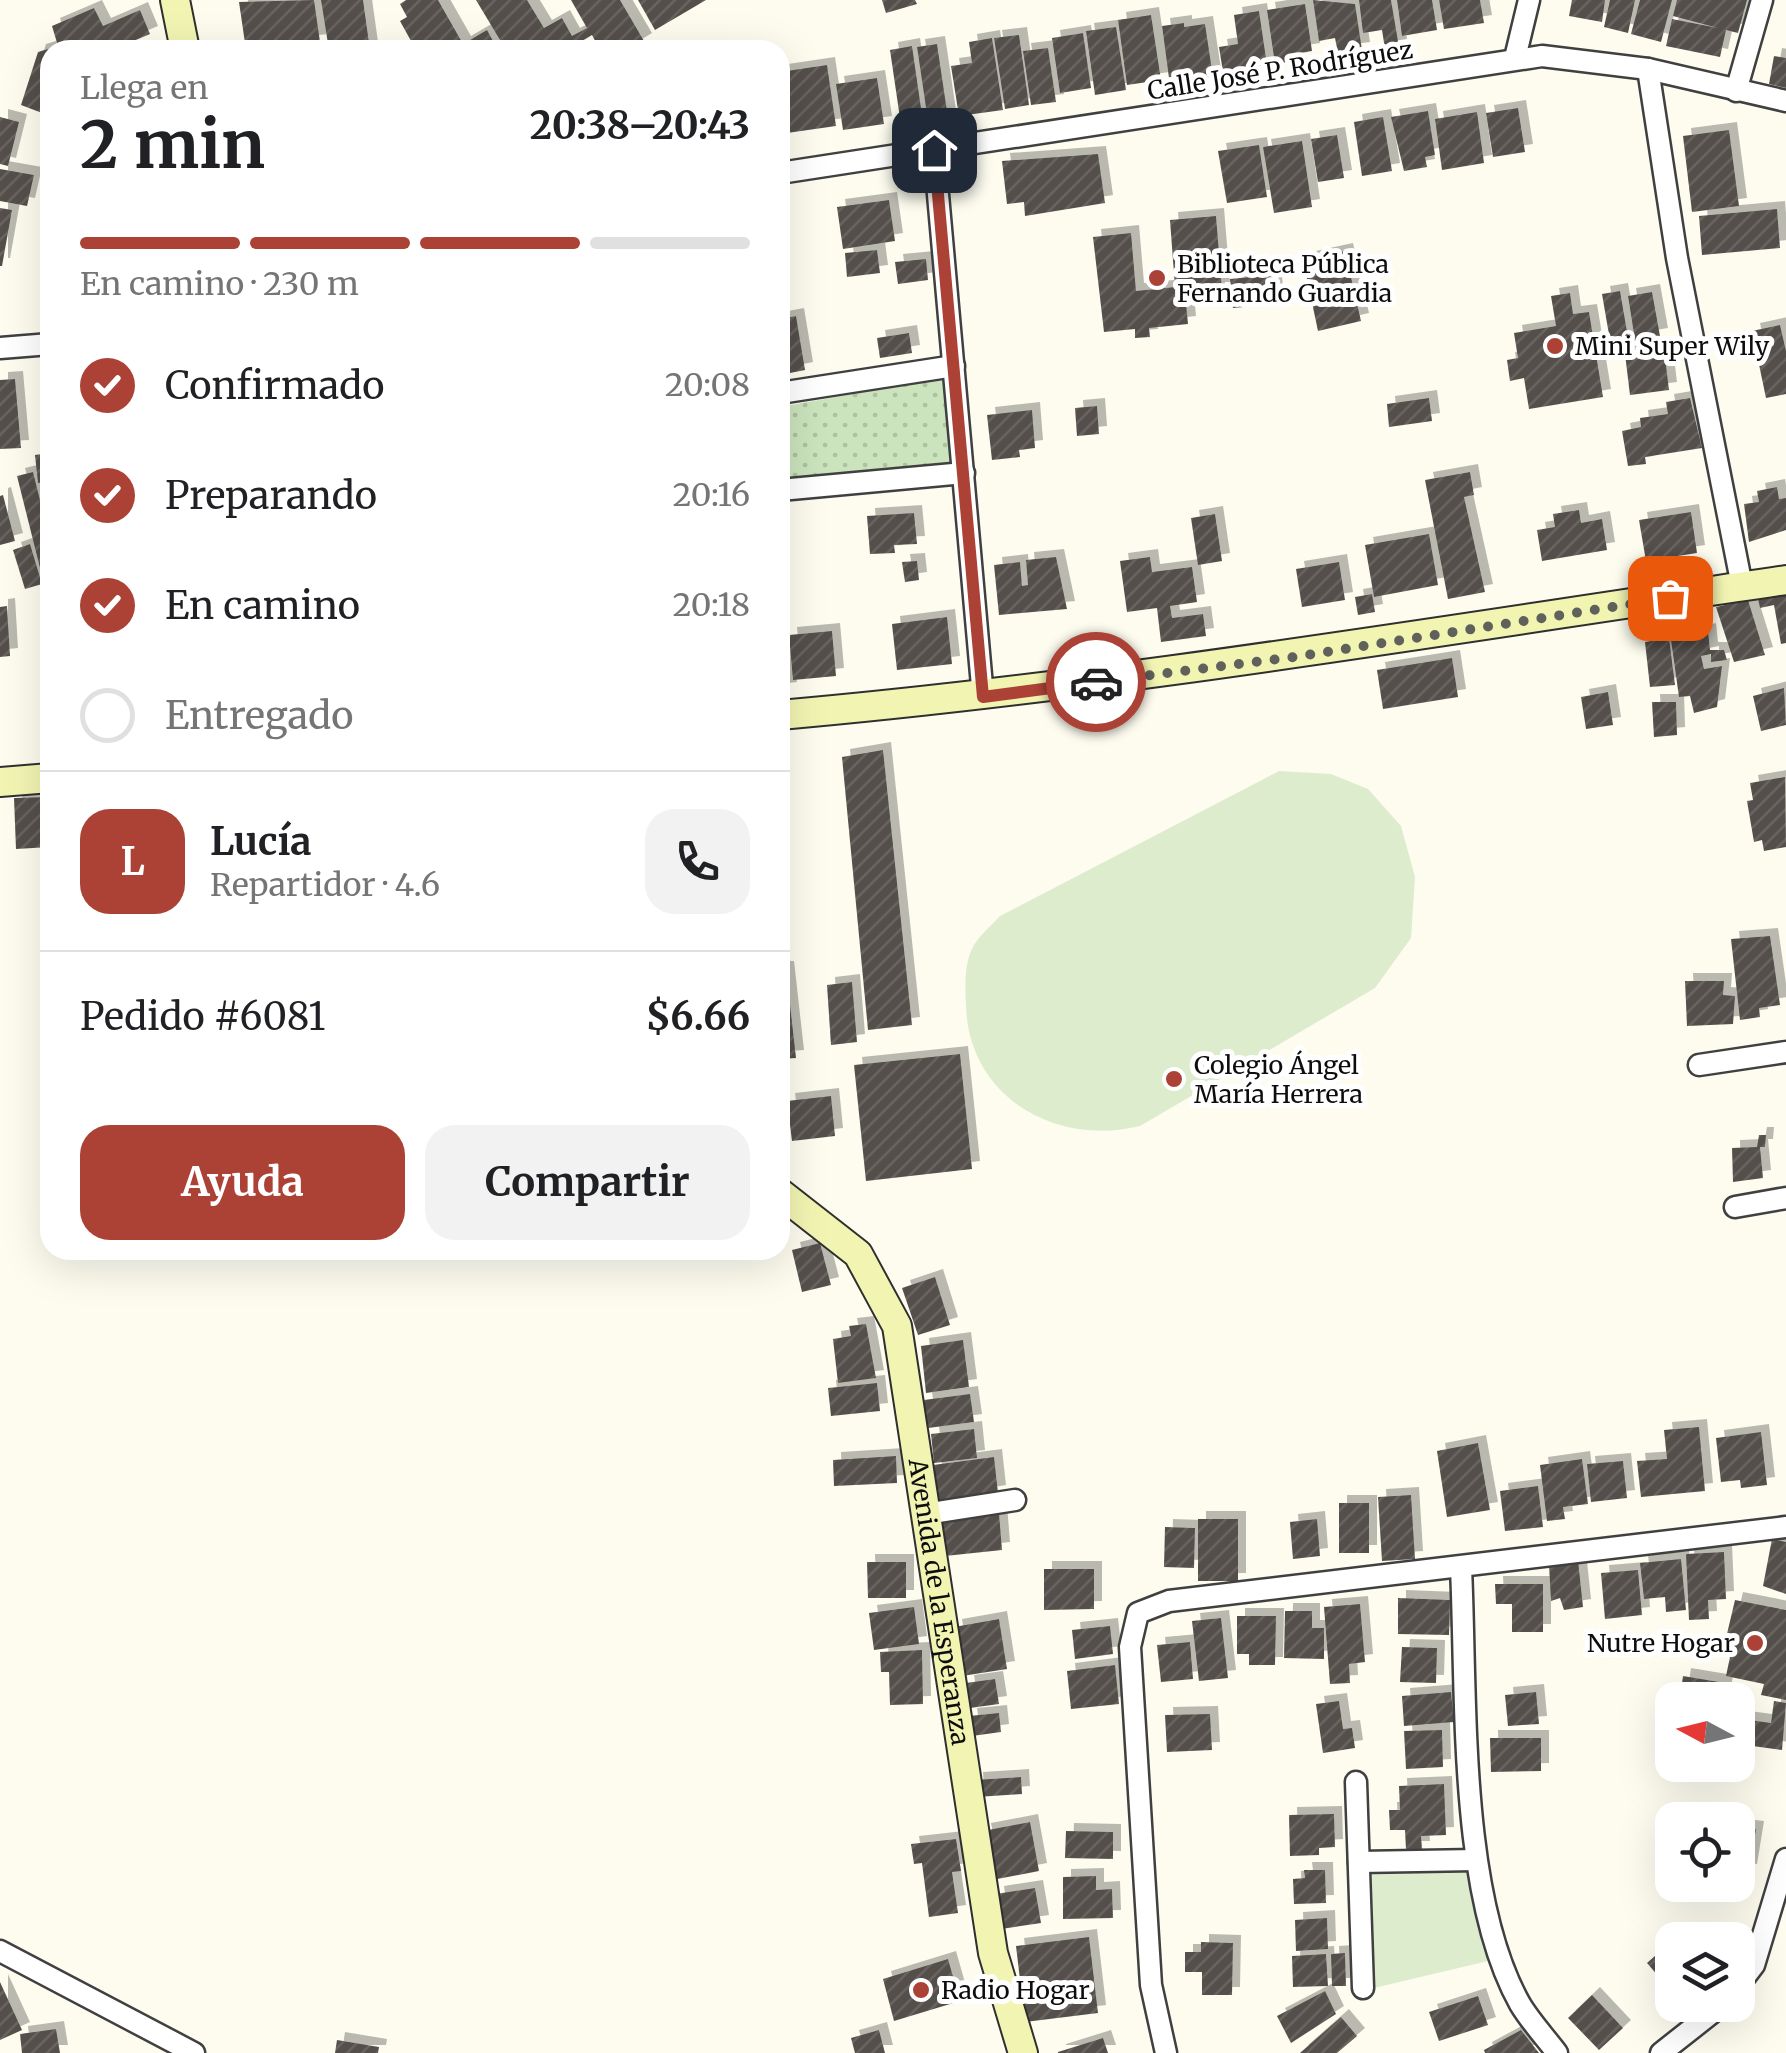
<!DOCTYPE html>
<html lang="es">
<meta charset="utf-8">
<style>
body{margin:0;font-family:Merriweather,serif;background:#f2f2f2;color:#202124;height:100vh;display:flex;flex-direction:column;font-size:38px;white-space:nowrap}
*{box-sizing:border-box;margin:0}
p{font-size:32px;color:#757577}
.icon{flex:none;width:55px;height:55px;fill:none;stroke:currentColor;stroke-width:2;stroke-linecap:round;stroke-linejoin:round}
.map{position:relative;flex:1;overflow:hidden}
.sheet{position:absolute;left:40px;top:40px;width:750px;height:1220px;display:flex;flex-direction:column;background:#fff;border-radius:30px;box-shadow:0 10px 40px #0002}
.sheet>*{flex:none}
.needle{width:65px;rotate:277deg}
.tools{position:absolute;left:1655px;top:1682px;display:grid;gap:20px}
.tools a{display:grid;place-items:center;width:100px;height:100px;border-radius:20px;background:#fff;box-shadow:0 10px 40px #0002;font-size:50px}
.pin{position:absolute;display:grid;place-items:center;width:85px;height:85px;color:#fff;margin:-42px;border-radius:20px;box-shadow:0 5px 15px #0006}
.courier{position:absolute;display:grid;place-items:center;width:100px;height:100px;margin:-50px;border:8px solid #ac4236;border-radius:50%;background:#fff;color:#222;box-shadow:0 2px 12px #0007}
.head em{font-style:normal;font-weight:700}
.head div{display:flex;flex-direction:column-reverse}
.head{display:flex;align-items:center;justify-content:space-between;height:170px;padding:0 40px}
h1{font-size:65px;font-weight:700;line-height:75px}
.bar{display:grid;grid-template-columns:repeat(4,1fr);gap:15px 10px;align-content:center;height:120px;padding:0 40px}
.bar i{height:12px;border-radius:8px;background:#e0e0e0}
.bar .active{background:#ac4236}
.bar p{grid-column:span 4}
.line{display:flex;align-items:center;gap:25px;padding:0 40px;border-top:2px solid #e0e0e0}
.line div{flex:1}
.round{display:grid;place-items:center;flex:none;width:105px;height:105px;border-radius:30px;background:#f2f2f2}
ol{padding:0 40px;list-style:none}
li{display:flex;align-items:center;gap:30px;height:110px}
li p{margin-inline-start:auto}
li .icon{padding:10px;border-radius:50%;background:#ac4236;color:#fff;stroke-width:4}
li:last-child{color:#757577}
li i{width:55px;height:55px;border:5px solid #e0e0e0;border-radius:50%}
.primary-button{display:flex;gap:20px;margin-top:auto;padding:20px 40px}
.primary-button a{flex:1;height:115px;border-radius:30px;background:#ac4236;color:#fff;font-size:40px;font-weight:700;line-height:115px;text-align:center}
.primary-button a+a{background:#f2f2f2;color:#202124}
.map>svg:first-child{display:block}
.park{fill:url(#park-dots)}
.pitch{fill:#ddeccd}
.building{fill:url(#building-hatch);filter:url(#shadow)}
.lines{fill:none;stroke-linecap:round;stroke-linejoin:round}
.street-casing{stroke:#404040;stroke-width:25}
.secondary-casing{stroke:#2f2f2f;stroke-width:32}
.street{stroke:#fff;stroke-width:20}
.secondary{stroke:#f2f5b2;stroke-width:28}
.done{stroke:#61615c;stroke-width:10;stroke-dasharray:0 18}
.route{stroke:#ac4236;stroke-width:12}
.poi-dot{fill:#ac4236;stroke:#fff;stroke-width:4}
.labels{text-anchor:middle;stroke-width:10;stroke-linejoin:round;paint-order:stroke}
.street-label{font-size:25px;fill:#0d0d0d;stroke:#fff}
.poi-label{font-size:25px;fill:#0d0d0d;stroke:#fff;text-anchor:start}
</style>
<div class="map">
<svg width="1786" height="2053" viewBox="0 0 1786 2053">
<defs>
<pattern id="park-dots" width="8" height="8" patternUnits="userSpaceOnUse" patternTransform="scale(2.5)"><rect width="8" height="8" fill="#cbe4bd"/><path d="M2 2h.1M6 6h.1" fill="none" stroke="#adc2a1" stroke-width="1.8" stroke-linecap="round"/></pattern>
<pattern id="building-hatch" width="6" height="6" patternUnits="userSpaceOnUse" patternTransform="scale(2.5)"><rect width="6" height="6" fill="#54504b"/><path d="M-1 1l2-2M0 6l6-6M5 7l2-2" fill="none" stroke="#686460"/></pattern>
<filter id="shadow"><feDropShadow dx="8" dy="-8" stdDeviation="0" flood-color="#0004"/></filter>
</defs>
<rect width="100%" height="100%" fill="#fdfcef"/>
<path class="park" d="M943,378L951,467L780,483V407Z"/>
<g class="pitch">
<path d="M1279,771L1331,774L1368,789L1401,826L1415,877L1411,938L1375,988L1140,1126C1056,1147 968,1097 966,1005C965,986 964,962 974,945C981,934 992,925 1000,916Z"/>
<path d="M1468,1866L1488,1961L1374,1988L1369,1870Z"/>
</g>
<g class="building">
<path d="M314,0L320,42L246,50L239,2Z"/>
<path d="M321,0H363L370,50H329Z"/>
<path d="M406,0H438L463,44L487,30L498,50H416L400,21L407,17L400,4Z"/>
<path d="M476,0H527L544,28L562,18L572,36L587,28L571,0H620L644,41L629,50H600L592,35L567,50H506Z"/>
<path d="M638,0H706L655,30Z"/>
<path d="M882,0H915L917,4L886,13Z"/>
<path d="M1313,0L1355,4L1362,50L1338,53L1335,38L1319,41Z"/>
<path d="M1359,0H1391L1399,47L1385,49L1382,30L1363,33Z"/>
<path d="M1397,0H1432L1437,30L1402,36Z"/>
<path d="M1439,0H1480L1484,23L1444,29Z"/>
<path d="M1572,0H1605L1602,22L1569,16Z"/>
<path d="M1610,0H1635L1628,33L1604,27Z"/>
<path d="M1640,0H1672L1661,42L1631,34Z"/>
<path d="M1677,0H1747L1738,33L1726,30L1720,57L1666,46L1672,19L1718,28L1673,16Z"/>
<path d="M1305,4L1312,51L1299,53L1300,60L1275,64L1267,10Z"/>
<path d="M94,8L103,26L140,10L150,34L112,50H50V116L21,105L38,52L58,46L52,26Z"/>
<path d="M1259,11L1267,65L1223,72L1219,47L1238,44L1234,15Z"/>
<path d="M1151,15L1161,80L1127,85L1118,20Z"/>
<path d="M1184,23V27L1205,24L1213,77L1169,78L1162,26Z"/>
<path d="M1116,27L1126,90L1095,95L1086,31Z"/>
<path d="M1083,33L1091,88L1060,93L1052,38Z"/>
<path d="M1019,35L1029,105L1005,109L994,38Z"/>
<path d="M992,38L1003,110L959,116L951,66L972,63L969,42Z"/>
<path d="M937,44L948,118L928,121L917,47Z"/>
<path d="M912,46L923,122L901,125L890,50Z"/>
<path d="M1048,48L1056,102L1031,105L1023,51Z"/>
<path d="M1774,56L1786,58V88L1769,84Z"/>
<path d="M827,65L836,126L780,134V72Z"/>
<path d="M877,78L884,124L843,130L836,84Z"/>
<path d="M1518,108L1525,152L1493,157L1486,113Z"/>
<path d="M1428,111L1435,155L1425,157L1427,167L1404,171L1391,117Z"/>
<path d="M1477,112L1484,163L1442,170L1435,119Z"/>
<path d="M0,117L19,122L8,166L0,164Z"/>
<path d="M1383,117L1392,171L1362,176L1354,122Z"/>
<path d="M1729,130L1739,206L1692,212L1683,136Z"/>
<path d="M1337,135L1344,178L1318,182L1311,139Z"/>
<path d="M1302,141L1312,207L1274,213L1263,147Z"/>
<path d="M1259,145L1267,197L1227,203L1218,151Z"/>
<path d="M1098,154L1105,203L1025,216L1024,202L1007,204L1002,161Z"/>
<path d="M0,169L34,175L27,206L0,201Z"/>
<path d="M889,200L895,241L843,249L837,207Z"/>
<path d="M0,208L12,210L2,266H0Z"/>
<path d="M1777,209L1780,248L1702,255L1699,216Z"/>
<path d="M1216,216L1222,290H1217L1218,299H1209V303H1186L1188,324L1149,328L1150,337L1135,338V329L1104,332L1093,237L1131,233L1136,291L1175,287L1170,220Z"/>
<path d="M877,250L880,273L847,277L845,253Z"/>
<path d="M1345,251L1361,321L1318,331L1303,260Z"/>
<path d="M926,259L928,280L898,284L895,262Z"/>
<path d="M1273,275L1276,304L1233,308L1230,279Z"/>
<path d="M1620,291L1630,349L1612,352L1602,294Z"/>
<path d="M1652,292L1660,336L1635,340L1628,296Z"/>
<path d="M1570,293L1573,314L1589,312L1603,397L1529,409L1524,378L1510,381L1507,360L1518,358L1514,333L1556,326L1551,296Z"/>
<path d="M796,316L805,370L780,375V319Z"/>
<path d="M1780,325L1786,351V394L1766,398L1752,331Z"/>
<path d="M909,333L912,353L880,358L877,338Z"/>
<path d="M1664,349L1669,390L1630,395L1625,354Z"/>
<path d="M15,379L21,448L0,449V380Z"/>
<path d="M1429,398L1432,421L1389,427L1387,404Z"/>
<path d="M1690,398L1702,448L1645,457L1646,464L1628,466L1622,431L1641,427L1640,418L1668,414L1666,402Z"/>
<path d="M1097,406L1099,434L1077,436L1075,408Z"/>
<path d="M1032,410L1035,448L1019,450L1020,457L992,460L987,415Z"/>
<path d="M50,453V482L38,483L35,455Z"/>
<path d="M33,472L50,540V578L43,580L17,476Z"/>
<path d="M1470,472L1474,495L1464,497L1485,592L1448,599L1425,480Z"/>
<path d="M1777,487L1779,499L1786,498V530L1749,542L1744,504L1759,502L1757,491Z"/>
<path d="M3,495L15,541L0,545V496Z"/>
<path d="M1579,510L1581,523L1602,519L1607,550L1542,561L1537,530L1555,527L1553,514Z"/>
<path d="M1691,512L1697,553L1646,561L1639,520Z"/>
<path d="M914,513L917,544L894,545L895,553L870,554L867,516Z"/>
<path d="M1215,514L1222,561L1198,565L1191,518Z"/>
<path d="M1429,534L1438,585L1374,597L1365,545Z"/>
<path d="M30,544L42,584L25,589L13,550Z"/>
<path d="M1056,557L1067,609L999,615L994,565L1020,562L1022,586L1028,585L1026,560Z"/>
<path d="M1150,557L1152,572L1192,567L1197,602L1170,606L1172,618L1203,614L1206,636L1161,642L1157,608L1127,612L1120,561Z"/>
<path d="M917,561L919,580L905,582L902,562Z"/>
<path d="M1339,562L1345,600L1302,607L1296,569Z"/>
<path d="M1786,589V643L1781,644L1774,605L1760,608L1757,594Z"/>
<path d="M1372,594L1375,612L1358,615L1355,597Z"/>
<path d="M1748,600L1765,655L1734,662L1716,607Z"/>
<path d="M7,606L10,656L0,657V607Z"/>
<path d="M947,617L952,664L897,670L892,624Z"/>
<path d="M832,631L836,676L793,680L789,635Z"/>
<path d="M1708,631L1710,650H1724L1727,660L1711,662V654L1701,656L1704,669L1722,666L1717,707L1694,713L1690,696L1679,697L1671,640Z"/>
<path d="M780,635L789,690L780,691Z"/>
<path d="M1669,638L1675,685L1650,687L1645,642Z"/>
<path d="M1452,658L1458,697L1383,709L1377,670Z"/>
<path d="M1784,688L1786,725L1761,731L1753,696Z"/>
<path d="M1608,692L1613,725L1586,729L1581,697Z"/>
<path d="M1652,702H1676L1677,735L1654,737Z"/>
<path d="M883,750L912,1025L868,1030L842,757Z"/>
<path d="M1785,777L1786,847L1764,851L1762,840L1754,842L1747,801L1753,800L1750,783Z"/>
<path d="M48,797L50,847L16,849L14,798Z"/>
<path d="M1770,936L1780,1005L1759,1008L1760,1017L1740,1020L1731,939Z"/>
<path d="M780,969H786L796,1058L780,1059Z"/>
<path d="M1685,981H1724L1723,995L1735,996L1733,1024L1687,1026Z"/>
<path d="M852,982L857,1042L831,1045L827,985Z"/>
<path d="M960,1054L972,1169L866,1181L854,1065Z"/>
<path d="M831,1096L835,1136L792,1141L787,1101Z"/>
<path d="M1759,1135H1766L1765,1147H1760L1763,1178L1733,1182L1732,1148L1757,1147Z"/>
<path d="M820,1243L831,1285L802,1292L792,1250Z"/>
<path d="M935,1277L950,1325L918,1335L902,1288Z"/>
<path d="M866,1324L876,1378L838,1383L833,1339L851,1336L849,1326Z"/>
<path d="M963,1340L969,1387L926,1393L921,1346Z"/>
<path d="M877,1383L880,1411L831,1416L828,1388Z"/>
<path d="M970,1394L974,1422L928,1428L924,1400Z"/>
<path d="M1699,1427L1705,1491L1641,1497L1637,1461L1667,1459L1664,1430Z"/>
<path d="M974,1429L977,1458L934,1463L931,1434Z"/>
<path d="M1761,1432L1767,1485L1741,1488L1740,1480L1721,1482L1716,1438Z"/>
<path d="M1478,1443L1490,1510L1447,1517L1437,1451Z"/>
<path d="M896,1456L897,1483L834,1486L833,1460Z"/>
<path d="M994,1457L998,1493L938,1503L933,1465Z"/>
<path d="M1582,1459L1588,1504L1563,1507L1565,1519L1547,1521L1540,1465Z"/>
<path d="M1623,1461L1627,1498L1591,1502L1587,1464Z"/>
<path d="M1538,1486L1543,1527L1505,1531L1500,1491Z"/>
<path d="M1411,1495L1415,1559L1382,1561L1378,1497Z"/>
<rect x="1339" y="1503" width="30" height="50"/>
<path d="M999,1513L1002,1550L945,1556L941,1519Z"/>
<rect x="1198" y="1519" width="40" height="62"/>
<path d="M1317,1519L1320,1556L1293,1559L1290,1522Z"/>
<path d="M1165,1527L1195,1528L1194,1568L1164,1567Z"/>
<path d="M1772,1539L1786,1542V1594L1763,1586Z"/>
<path d="M1724,1552L1726,1599L1708,1600L1709,1619L1689,1620L1686,1554Z"/>
<path d="M1681,1559L1686,1610L1666,1612L1665,1597L1644,1599L1640,1563Z"/>
<path d="M1578,1560L1583,1607L1564,1610L1560,1598L1551,1601L1549,1565Z"/>
<path d="M867,1562H906V1598H868Z"/>
<path d="M1044,1569H1094V1609L1044,1610Z"/>
<path d="M1638,1570L1642,1615L1605,1619L1601,1573Z"/>
<path d="M1495,1584H1543V1632H1512V1604H1496Z"/>
<path d="M1398,1598L1450,1600L1449,1635L1398,1634Z"/>
<path d="M1735,1600L1786,1610V1700L1761,1695L1764,1684L1726,1676L1730,1657L1722,1655Z"/>
<path d="M1360,1604L1365,1662L1349,1664L1350,1683L1330,1684L1324,1607Z"/>
<path d="M914,1607L919,1644L874,1650L869,1613Z"/>
<path d="M1285,1611H1312V1628H1324V1659L1284,1658Z"/>
<path d="M1237,1616H1276L1275,1665H1249V1654H1237Z"/>
<path d="M1221,1618L1228,1678L1199,1681L1192,1621Z"/>
<path d="M999,1619L1007,1669L962,1676L954,1627Z"/>
<path d="M1110,1626L1113,1654L1075,1659L1072,1630Z"/>
<path d="M1190,1642L1193,1679L1161,1682L1157,1645Z"/>
<path d="M1402,1647L1437,1648L1436,1683L1400,1682Z"/>
<path d="M922,1650L923,1704L890,1705L889,1672H881L880,1652Z"/>
<path d="M1115,1665L1119,1704L1071,1709L1067,1671Z"/>
<path d="M1683,1676L1725,1683L1723,1696L1681,1690Z"/>
<path d="M995,1679L999,1704L970,1708L966,1683Z"/>
<path d="M1451,1692L1454,1722L1404,1726L1402,1696Z"/>
<path d="M1536,1692L1539,1724L1508,1726L1505,1695Z"/>
<path d="M1339,1701L1343,1729L1352,1728L1355,1748L1323,1753L1316,1704Z"/>
<path d="M1774,1701L1786,1703L1782,1750L1738,1744L1742,1719L1771,1723Z"/>
<path d="M999,1713L1001,1732L972,1736L969,1716Z"/>
<path d="M1210,1714L1212,1750L1167,1752L1165,1715Z"/>
<path d="M1442,1730L1443,1767L1406,1769L1404,1731Z"/>
<path d="M1490,1738H1541V1771L1491,1772Z"/>
<path d="M1021,1777L1022,1794L976,1797L975,1780Z"/>
<path d="M1444,1784L1446,1835L1421,1836L1422,1849H1406L1405,1830H1390L1389,1810H1400L1399,1786Z"/>
<path d="M1334,1814L1335,1847L1319,1848V1855L1290,1856L1289,1815Z"/>
<path d="M1030,1822L1039,1871L992,1880L983,1831Z"/>
<path d="M1738,1827L1756,1829L1749,1872L1738,1871Z"/>
<path d="M1066,1831L1113,1832V1859L1065,1858Z"/>
<path d="M956,1839L961,1871L952,1872L958,1913L929,1917L922,1863L914,1864L911,1844Z"/>
<path d="M1304,1870H1325L1326,1903L1294,1904L1293,1879L1305,1878Z"/>
<path d="M1096,1876V1890L1112,1889L1113,1918L1063,1919V1877Z"/>
<path d="M1035,1888L1041,1923L1001,1929L996,1894Z"/>
<path d="M1327,1918L1328,1949L1296,1951L1295,1920Z"/>
<path d="M1089,1937L1098,2013L1025,2022L1016,1946Z"/>
<path d="M1672,1941V1992L1647,1963Z"/>
<path d="M1201,1942L1233,1943L1232,1995H1202V1972H1185V1952H1201Z"/>
<path d="M1345,1953L1346,1986H1332L1331,1954Z"/>
<path d="M1326,1954L1328,1986L1293,1987L1292,1956Z"/>
<path d="M948,1959L960,2001L894,2021L883,1979Z"/>
<path d="M0,1982L22,2030L0,2040Z"/>
<path d="M1325,1991L1336,2014L1291,2043L1277,2016Z"/>
<path d="M1592,1995L1623,2028L1599,2050L1568,2018Z"/>
<path d="M1478,1996L1488,2025L1439,2041L1429,2012Z"/>
<path d="M1341,2017L1357,2036L1337,2053H1300Z"/>
<path d="M56,2029L60,2053H22L20,2034Z"/>
<path d="M879,2030L885,2053H855L851,2038Z"/>
<path d="M1521,2030L1539,2053H1485L1484,2050Z"/>
<path d="M1103,2038L1108,2053H1058V2052Z"/>
<path d="M337,2040L379,2047L378,2053H335Z"/>
</g>
<g class="lines">
<defs>
<g id="street">
<path d="M1515,58L1529,0"/>
<path d="M1648,69L1677,258L1742,586"/>
<path d="M1736,91L1762,0"/>
<path d="M934,150L983,697"/>
<path d="M780,173L1542,56L1648,69L1786,101"/>
<path d="M0,348L50,344"/>
<path d="M780,393L954,366"/>
<path d="M780,490L964,473"/>
<path d="M1699,1065L1786,1052"/>
<path d="M1735,1207L1786,1198"/>
<path d="M925,1514L1015,1500"/>
<path d="M1461,1568C1467,1695 1458,1894 1520,2004C1530,2021 1545,2037 1557,2053"/>
<path d="M1356,1782L1363,1988"/>
<path d="M1359,1862L1476,1860"/>
<path d="M0,1951L194,2053"/>
<path d="M1738,1986L1754,1965L1786,1859"/>
<path d="M1166,2053L1151,1985L1130,1647L1138,1613L1169,1601L1786,1527"/>
<path d="M1661,2053L1722,2005"/>
</g>
<g id="secondary">
<path d="M175,0L185,50"/>
<path d="M780,715C1119,685 1450,629 1786,580"/>
<path d="M0,782L50,778"/>
<path id="s1" d="M780,1193L858,1254L897,1326L993,1953L1023,2053"/>
</g>
</defs>
<use href="#street" class="street-casing"/>
<use href="#secondary" class="secondary-casing"/>
<use href="#street" class="street"/>
<use href="#secondary" class="secondary"/>
</g>
<g class="lines">
<path class="done" d="M1096,682L1294,657L1670,598"/>
<path class="route" d="M934,150L983,697L1096,682"/>
</g>
<g class="poi-dot">
<circle cx="1157" cy="278" r="10"/>
<circle cx="1555" cy="346" r="10"/>
<circle cx="1174" cy="1079" r="10"/>
<circle cx="1755" cy="1643" r="10"/>
<circle cx="921" cy="1990" r="10"/>
</g>
<g class="labels">
<g class="street-label">
<text transform="translate(1280 70) rotate(-9)" y="9">Calle José P. Rodríguez</text>
<text dy="9" stroke="none"><textPath href="#s1" startOffset="460">Avenida de la Esperanza</textPath></text>
</g>
<g class="poi-label">
<text x="1177" y="273">Biblioteca Pública<tspan x="1177" dy="29">Fernando Guardia</tspan></text>
<text x="1575" y="355">Mini Super Wily</text>
<text x="1194" y="1074">Colegio Ángel<tspan x="1194" dy="29">María Herrera</tspan></text>
<text x="1735" y="1652" text-anchor="end">Nutre Hogar</text>
<text x="941" y="1999">Radio Hogar</text>
</g>
</g>
</svg>
<div class="tools">
<a><svg class="needle" viewBox="-14 -14 28 28"><path d="M0-13l5 13h-10z" fill="#e53935"/><path d="M0 13l5-13h-10z" fill="#757577"/></svg></a>
<a><svg class="icon" aria-label="locate" viewBox="0 0 24 24"><circle cx="12" cy="12" r="6"/><path d="M12 2v4M12 18v4M2 12h4M18 12h4"/></svg></a>
<a><svg class="icon" aria-label="layers" viewBox="0 0 24 24"><path d="M12 4l9 5-9 5-9-5zM3 14l9 5 9-5"/></svg></a>
</div>
<div class="pin" style="left:1670px;top:598px;background:#ea580c"><svg class="icon" aria-label="bag" viewBox="0 0 24 24"><path d="M5 8h14l-1 12H6zM9 8a3 3 0 0 1 6 0"/></svg></div>
<div class="pin" style="left:934px;top:150px;background:#1f2937"><svg class="icon" aria-label="home" viewBox="0 0 24 24"><path d="M3 11l9-7 9 7M6 9v11h12V9"/></svg></div>
<div class="courier" style="left:1096px;top:682px"><svg class="icon" aria-label="car" viewBox="0 0 24 24"><path d="M5 17H2v-5l4-1 3-4h7l3 4 3 1v5h-3M9 17h6M6 11h13"/><circle cx="7" cy="17" r="2"/><circle cx="17" cy="17" r="2"/></svg></div>
<section class="sheet">
<div class="head"><div><h1>2 min</h1><p>Llega en</p></div><em>20:38–20:43</em></div>
<div class="bar"><i class="active"></i><i class="active"></i><i class="active"></i><i></i><p>En camino · 230 m</p></div>
<ol>
<li><svg class="icon" aria-label="check" viewBox="0 0 24 24"><path d="M5 12l5 5 9-10"/></svg>Confirmado<p>20:08</p></li>
<li><svg class="icon" aria-label="check" viewBox="0 0 24 24"><path d="M5 12l5 5 9-10"/></svg>Preparando<p>20:16</p></li>
<li><svg class="icon" aria-label="check" viewBox="0 0 24 24"><path d="M5 12l5 5 9-10"/></svg>En camino<p>20:18</p></li>
<li><i></i>Entregado</li>
</ol>
<div class="line" style="height:180px"><b class="round" style="background:#ac4236;color:#fff">L</b><div><b>Lucía</b><p>Repartidor · 4.6</p></div><a class="round"><svg class="icon" aria-label="phone" viewBox="0 0 24 24"><path d="M5 4h4l2 5-3 2q2 4 5 5l2-3 5 2v4C11 20 4 13 5 4z"/></svg></a></div>
<div class="line" style="height:130px"><div>Pedido #6081</div><b>$6.66</b></div>
<div class="primary-button"><a>Ayuda</a><a>Compartir</a></div>
</section>
</div>
